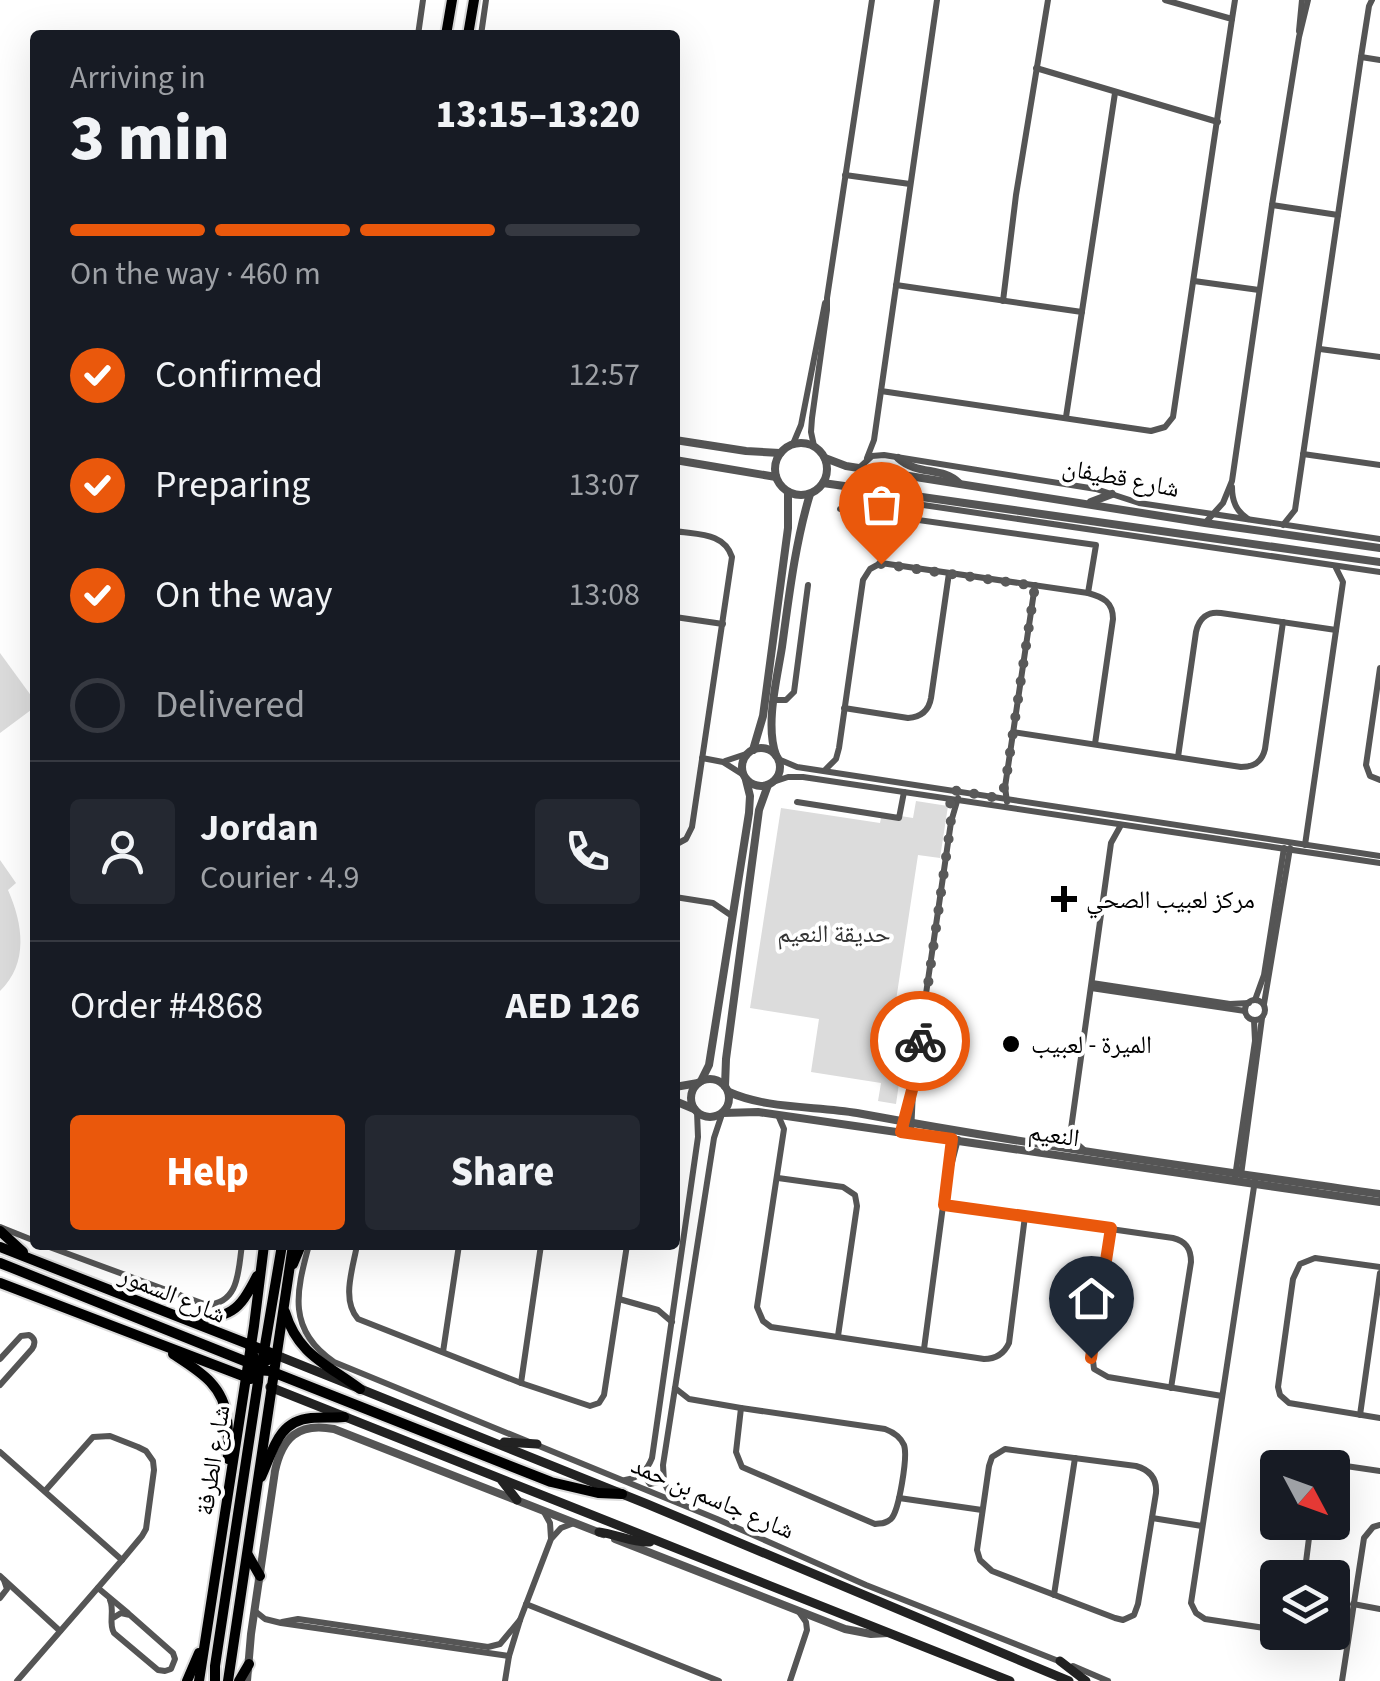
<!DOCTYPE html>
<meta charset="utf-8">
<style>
body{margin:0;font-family:"Source Sans 3","Noto Naskh Arabic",sans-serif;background:#242831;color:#f1f3f6;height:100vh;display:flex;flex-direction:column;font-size:38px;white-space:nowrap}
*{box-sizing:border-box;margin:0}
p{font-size:32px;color:#9ea1a6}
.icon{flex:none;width:55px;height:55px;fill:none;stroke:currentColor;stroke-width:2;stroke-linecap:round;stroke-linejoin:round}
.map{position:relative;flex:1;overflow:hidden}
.drawer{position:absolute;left:30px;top:30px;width:650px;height:1220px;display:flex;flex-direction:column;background:#171b24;border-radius:10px;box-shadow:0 10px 40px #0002}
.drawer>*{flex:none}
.needle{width:65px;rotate:131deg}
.controls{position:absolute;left:1260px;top:1450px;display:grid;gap:20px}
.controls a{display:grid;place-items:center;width:90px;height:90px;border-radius:10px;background:#171b24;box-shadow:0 10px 40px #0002;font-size:50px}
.pin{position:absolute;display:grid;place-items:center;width:85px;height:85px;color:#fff;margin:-102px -42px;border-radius:50% 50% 50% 0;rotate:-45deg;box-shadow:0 0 10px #0007}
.pin .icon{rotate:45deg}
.courier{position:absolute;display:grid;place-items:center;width:100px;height:100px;margin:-50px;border:8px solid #ea580c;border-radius:50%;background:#fff;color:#222;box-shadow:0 2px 12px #0007}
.summary em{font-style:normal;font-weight:800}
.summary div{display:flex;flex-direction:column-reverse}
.summary{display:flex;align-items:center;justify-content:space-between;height:170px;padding:0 40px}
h1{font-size:65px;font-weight:800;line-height:75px}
.bar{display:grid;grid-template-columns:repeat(4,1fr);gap:15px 10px;align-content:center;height:120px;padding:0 40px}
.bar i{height:12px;border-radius:8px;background:#363941}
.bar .on{background:#ea580c}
.bar p{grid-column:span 4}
.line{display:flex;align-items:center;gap:25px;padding:0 40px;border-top:2px solid #363941}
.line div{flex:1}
.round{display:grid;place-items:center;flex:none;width:105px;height:105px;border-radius:10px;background:#242831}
ol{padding:0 40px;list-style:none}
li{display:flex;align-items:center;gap:30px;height:110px}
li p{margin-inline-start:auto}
li .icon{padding:10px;border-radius:50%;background:#ea580c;color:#fff;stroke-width:4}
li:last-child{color:#9ea1a6}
li i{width:55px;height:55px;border:5px solid #363941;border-radius:50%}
.cta{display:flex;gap:20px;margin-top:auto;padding:20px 40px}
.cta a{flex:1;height:115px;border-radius:10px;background:#ea580c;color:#fff;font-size:40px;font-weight:800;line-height:115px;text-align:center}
.cta a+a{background:#242831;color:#f1f3f6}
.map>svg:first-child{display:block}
.green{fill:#dcdcdc}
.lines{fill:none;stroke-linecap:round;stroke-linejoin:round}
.primary-casing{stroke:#dbdbdb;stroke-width:14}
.minor{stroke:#555;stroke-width:6}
.tertiary{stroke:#555;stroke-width:8}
.secondary{stroke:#222;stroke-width:9}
.primary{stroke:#000;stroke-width:10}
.done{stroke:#595959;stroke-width:10;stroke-dasharray:0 18}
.route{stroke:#ea580c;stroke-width:12}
.poi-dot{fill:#000;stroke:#fff;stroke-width:4}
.labels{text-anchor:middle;stroke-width:8;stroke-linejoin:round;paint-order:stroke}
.street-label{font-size:25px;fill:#000;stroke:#fff}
.poi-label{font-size:25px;fill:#000;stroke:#fff;text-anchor:start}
.park-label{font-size:25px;fill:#333;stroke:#fff}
</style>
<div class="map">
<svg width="1380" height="1681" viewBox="0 0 1380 1681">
<rect width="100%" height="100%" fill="#fff"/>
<g class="green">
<path d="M0,653L35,701V707L0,733Z"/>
<path d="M916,801L948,806L940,858L918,855L887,1060L902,1063L896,1104L878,1101L881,1083L811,1072L819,1019L750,1008L781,808L880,823L882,813L913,818Z"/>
<path d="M0,860L16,883L8,890C23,924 29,963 0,991Z"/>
</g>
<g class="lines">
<defs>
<g id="primary">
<path d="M446,35L452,0"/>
<path d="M468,35L474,0"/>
<path d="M0,1231L23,1252"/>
<path d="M0,1247L276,1355"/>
<path d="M0,1263L247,1362L263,1363L276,1355"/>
<path d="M293,1264L301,1245"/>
<path d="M0,1283L251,1379"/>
<path d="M285,1312C298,1355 327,1364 360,1389"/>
<path d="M189,1319C231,1317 238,1313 257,1276"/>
<path d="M173,1354C199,1371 224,1385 227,1419C229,1432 227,1445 228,1459"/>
<path d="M263,1357L282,1245"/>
<path d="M245,1377L256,1370L270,1371L551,1482L598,1493L622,1494"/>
<path d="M261,1477C273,1452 277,1421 311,1418C322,1417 333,1418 344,1417"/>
<path d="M248,1555L260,1576"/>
<path d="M187,1681L199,1653"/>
<path d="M199,1681L254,1326L264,1245"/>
<path d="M215,1681V1666L258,1382L259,1370L250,1347"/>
<path d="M228,1681L293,1245"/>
<path d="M239,1681L249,1664"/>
</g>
</defs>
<use href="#primary" class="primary-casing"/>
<g class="minor">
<path d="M937,0L881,391L1151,431L1165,427L1173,417L1232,19L1165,0"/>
<path d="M1232,19L1235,0"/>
<path d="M1299,31L1302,0"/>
<path d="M418,35L423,0"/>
<path d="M481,35L486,0"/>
<path d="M1361,57L1380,60"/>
<path d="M1036,68L1218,122"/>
<path d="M845,175L910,184"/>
<path d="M1272,205L1338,215"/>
<path d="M1194,281L1259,290"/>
<path d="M896,285L1082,312"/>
<path d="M1003,301L1016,195L1048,0"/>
<path d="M1320,349L1380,357"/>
<path d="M1066,417L1115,93"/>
<path d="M793,444L801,425L825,303"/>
<path d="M814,446L811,432L812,418L827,310V298L872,0"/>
<path d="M1303,454L1380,465"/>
<path d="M867,458L874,440L881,391"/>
<path d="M859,468L872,456L884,455L1096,489L1139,503L1380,539"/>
<path d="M1232,487C1232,501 1236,511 1248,519"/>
<path d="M902,494L911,501L923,505L1380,572"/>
<path d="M840,509L1096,545L1088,593"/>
<path d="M1205,523L1223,503L1232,481L1272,205L1299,37L1308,0"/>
<path d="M1283,525L1295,510L1361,57L1369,6L1372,0"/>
<path d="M675,531C697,535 724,532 732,557L692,827L686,839L675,845"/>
<path d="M675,617L723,624"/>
<path d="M1380,668L1366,765L1370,776L1380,780"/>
<path d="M774,700H786L794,692L808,585"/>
<path d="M844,708L908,718C921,717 929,710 931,698L949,573"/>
<path d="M1013,732L1241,767C1254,767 1262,762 1265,749L1283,622"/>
<path d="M1178,757L1196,632C1199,618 1208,611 1221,613L1336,630"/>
<path d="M702,758L723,762L742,774"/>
<path d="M778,759L797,767L1380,856"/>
<path d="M725,761L746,754"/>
<path d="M825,770L836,759L839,748L863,580L870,569L881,563L1088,593C1103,597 1113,602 1113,619L1095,744"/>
<path d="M773,782L788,777H803L1380,863"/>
<path d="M797,802L899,818L904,792"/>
<path d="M1007,802L1005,787L1035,585"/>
<path d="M1305,845L1343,582L1336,568"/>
<path d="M675,897L713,903L732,916"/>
<path d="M1092,983L1230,1004L1249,1003"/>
<path d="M1091,988L1245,1011"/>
<path d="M1255,1000L1264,975L1284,848"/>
<circle cx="1255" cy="1010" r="10"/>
<path d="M1264,1004L1290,848"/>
<path d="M778,1115L784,1129L757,1307L763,1321L771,1327L984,1359C996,1359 1004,1354 1009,1343L1025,1216"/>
<path d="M901,1132L912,1090L951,822L958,798"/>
<path d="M911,1133L913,1091"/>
<path d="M1083,1149L1075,1142L1071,1129L1111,843L1121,825"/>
<path d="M950,1170L958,1139"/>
<path d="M1241,1175L1262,1018"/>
<path d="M1235,1177L1255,1041L1254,1020"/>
<path d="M778,1178L843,1187L855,1195L857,1206L838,1336"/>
<path d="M1255,1180L1191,1603L1196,1613L1205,1619L1278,1630"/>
<path d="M944,1205L1173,1238C1186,1241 1191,1249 1191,1262L1171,1388"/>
<path d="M0,1227L35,1241"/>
<path d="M1111,1228L1092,1352L1094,1369L1108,1377L1222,1396"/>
<path d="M44,1245L207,1305C240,1303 238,1270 242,1245"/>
<path d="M309,1245C296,1292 287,1330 334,1362L717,1519L866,1585L1061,1662"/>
<path d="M357,1245C353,1268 341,1300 358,1319L521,1383L590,1406L599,1403L604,1395L627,1245"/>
<path d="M1380,1267L1315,1258L1300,1264L1293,1279L1278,1387L1280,1395L1289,1403L1380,1418"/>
<path d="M619,1299L658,1310L672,1322"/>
<path d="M924,1349L952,1138"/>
<path d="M443,1352L459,1245"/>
<path d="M0,1359L21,1336L29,1335C35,1338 36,1343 32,1349L0,1385"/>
<path d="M521,1383L541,1245"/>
<path d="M675,1388L689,1399L741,1408"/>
<path d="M741,1408L885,1429C893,1432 900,1436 904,1445C908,1456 899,1511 891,1519C885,1524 882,1523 875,1524L742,1467L736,1452Z"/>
<path d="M1360,1415L1380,1273"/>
<path d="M1005,1449L1136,1466C1150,1470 1157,1479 1156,1493L1138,1604L1134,1615L1123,1620L1115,1618L992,1571L980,1560L977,1550L989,1466L992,1457Z"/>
<path d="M0,1452L122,1560L17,1681"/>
<path d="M1327,1468L1339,1465L1380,1471"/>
<path d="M648,1469L647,1480L650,1484L658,1482L661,1475"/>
<path d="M625,1480C639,1478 647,1471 652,1458L698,1137L697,1112"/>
<path d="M45,1491L93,1437L110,1436L138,1447L146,1451L153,1461L154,1470L146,1529L142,1536L122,1560"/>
<path d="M899,1498L982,1510"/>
<path d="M672,1499L664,1482L663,1465L714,1138L722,1114"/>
<path d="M544,1512L550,1523L551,1538"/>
<path d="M1152,1518L1202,1526"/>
<path d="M0,1576L60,1631"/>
<path d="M1304,1578L1311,1522"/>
<path d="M98,1588L128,1613"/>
<path d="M1054,1595L1075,1458"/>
<path d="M0,1598L7,1589L4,1580"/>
<path d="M110,1600C115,1611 108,1623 114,1633L158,1670L165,1671L171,1669L175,1659L173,1653L130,1615L121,1613L113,1618"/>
<path d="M526,1604L719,1681"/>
<path d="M1353,1604L1380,1609"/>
<path d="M255,1611L265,1619L281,1623L509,1656"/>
<path d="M282,1622L298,1619L488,1647L500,1644L520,1620"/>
<path d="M1073,1666L1108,1681"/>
<path d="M505,1681L509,1656L520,1620L551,1539L561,1528L574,1523"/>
<path d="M790,1681L807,1630L806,1622L799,1612"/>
<path d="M1342,1681L1364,1538L1373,1527L1380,1525"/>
</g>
<g class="tertiary">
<path d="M675,440L746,451L780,453"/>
<circle cx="801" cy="469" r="26"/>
<path d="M825,458L846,466L1205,523L1380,548"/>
<path d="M898,458C918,476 942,466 959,483"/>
<path d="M675,460L776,477"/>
<path d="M823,483L1380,562"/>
<path d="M1091,502L1112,494"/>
<circle cx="761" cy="767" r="19"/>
<path d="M753,750L763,716L788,528V492"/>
<path d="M776,755C765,725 777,679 782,647C789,596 795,544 810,494"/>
<circle cx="710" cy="1098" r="19"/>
<path d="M701,1081L709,1065L749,813L750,796L746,780"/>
<path d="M725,1086L726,1059L759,810L768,785"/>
<path d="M675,1087L698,1083"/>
<path d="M729,1092C766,1109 817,1106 857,1113C1030,1145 1206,1169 1380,1194"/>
<path d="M675,1101L694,1109"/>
<path d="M723,1113L758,1112L1380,1202"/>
<path d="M615,1539L845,1629L871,1634L888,1633"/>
<path d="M247,1681L251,1634L275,1471C282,1438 298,1422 334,1429L603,1534"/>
</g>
<g class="secondary">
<path d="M276,1355L647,1504L1069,1681"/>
<path d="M270,1387L1010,1681"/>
<path d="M504,1442L537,1444"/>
<path d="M502,1481L517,1500"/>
<path d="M599,1532C616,1534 633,1543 650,1542"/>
<path d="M1060,1661L1086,1681"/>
</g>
<use href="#primary" class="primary"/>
</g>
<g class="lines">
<path class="done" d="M881,564L1035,586L1005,786L998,798L952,790L949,814L951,822L920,1041"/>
<path class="route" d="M920,1041L912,1090L901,1132L952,1139L944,1205L1111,1228L1091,1358"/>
</g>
<g class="poi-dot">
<path d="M1059 884h10v10h10v10h-10v10h-10v-10h-10v-10h10z"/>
<circle cx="1011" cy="1044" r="10"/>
</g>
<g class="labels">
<g class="street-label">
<text transform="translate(1121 477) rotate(11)" y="9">شارع قطيفان</text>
<text transform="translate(1054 1134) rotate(8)" y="9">النعيم</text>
<text transform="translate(173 1294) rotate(22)" y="9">شارع السمور</text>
<text transform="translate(212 1460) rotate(-81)" y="9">شارع الطرفة</text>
<text transform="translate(713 1497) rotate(23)" y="9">شارع جاسم بن حمد</text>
</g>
<g class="poi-label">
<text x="1086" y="908">مركز لعبيب الصحي</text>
<text x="1031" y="1053">الميرة - لعبيب</text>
</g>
<g class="park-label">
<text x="834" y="942">حديقة النعيم</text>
</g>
</g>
</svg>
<div class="controls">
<a><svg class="needle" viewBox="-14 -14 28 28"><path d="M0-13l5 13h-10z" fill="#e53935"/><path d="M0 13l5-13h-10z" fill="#9ea1a6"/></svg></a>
<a><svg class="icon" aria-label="layers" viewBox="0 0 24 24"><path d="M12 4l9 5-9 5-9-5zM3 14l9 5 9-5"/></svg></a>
</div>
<div class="pin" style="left:881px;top:564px;background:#ea580c"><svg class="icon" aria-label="bag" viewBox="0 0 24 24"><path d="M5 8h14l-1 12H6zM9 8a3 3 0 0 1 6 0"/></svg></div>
<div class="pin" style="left:1091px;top:1358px;background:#1f2937"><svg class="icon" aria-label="home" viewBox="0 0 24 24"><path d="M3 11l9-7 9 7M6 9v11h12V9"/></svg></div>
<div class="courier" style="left:920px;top:1041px"><svg class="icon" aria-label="bike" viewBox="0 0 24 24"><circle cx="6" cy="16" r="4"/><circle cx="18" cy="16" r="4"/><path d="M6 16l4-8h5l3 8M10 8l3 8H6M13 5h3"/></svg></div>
<section class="drawer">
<div class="summary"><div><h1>3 min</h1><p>Arriving in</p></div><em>13:15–13:20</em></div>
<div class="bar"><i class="on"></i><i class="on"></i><i class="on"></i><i></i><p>On the way · 460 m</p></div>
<ol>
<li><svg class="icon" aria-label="check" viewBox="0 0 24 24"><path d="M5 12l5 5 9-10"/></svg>Confirmed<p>12:57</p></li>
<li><svg class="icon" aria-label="check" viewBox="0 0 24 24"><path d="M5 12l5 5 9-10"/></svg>Preparing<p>13:07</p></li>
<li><svg class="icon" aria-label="check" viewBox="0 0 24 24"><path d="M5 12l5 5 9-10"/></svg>On the way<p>13:08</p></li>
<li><i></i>Delivered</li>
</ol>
<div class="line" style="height:180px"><a class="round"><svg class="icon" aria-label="person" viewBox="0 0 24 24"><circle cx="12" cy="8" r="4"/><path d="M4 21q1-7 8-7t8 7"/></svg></a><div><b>Jordan</b><p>Courier · 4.9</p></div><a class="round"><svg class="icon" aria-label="phone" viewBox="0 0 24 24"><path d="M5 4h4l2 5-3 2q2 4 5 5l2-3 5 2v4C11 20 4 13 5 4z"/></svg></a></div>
<div class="line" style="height:130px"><div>Order #4868</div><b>AED 126</b></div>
<div class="cta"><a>Help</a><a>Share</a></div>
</section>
</div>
